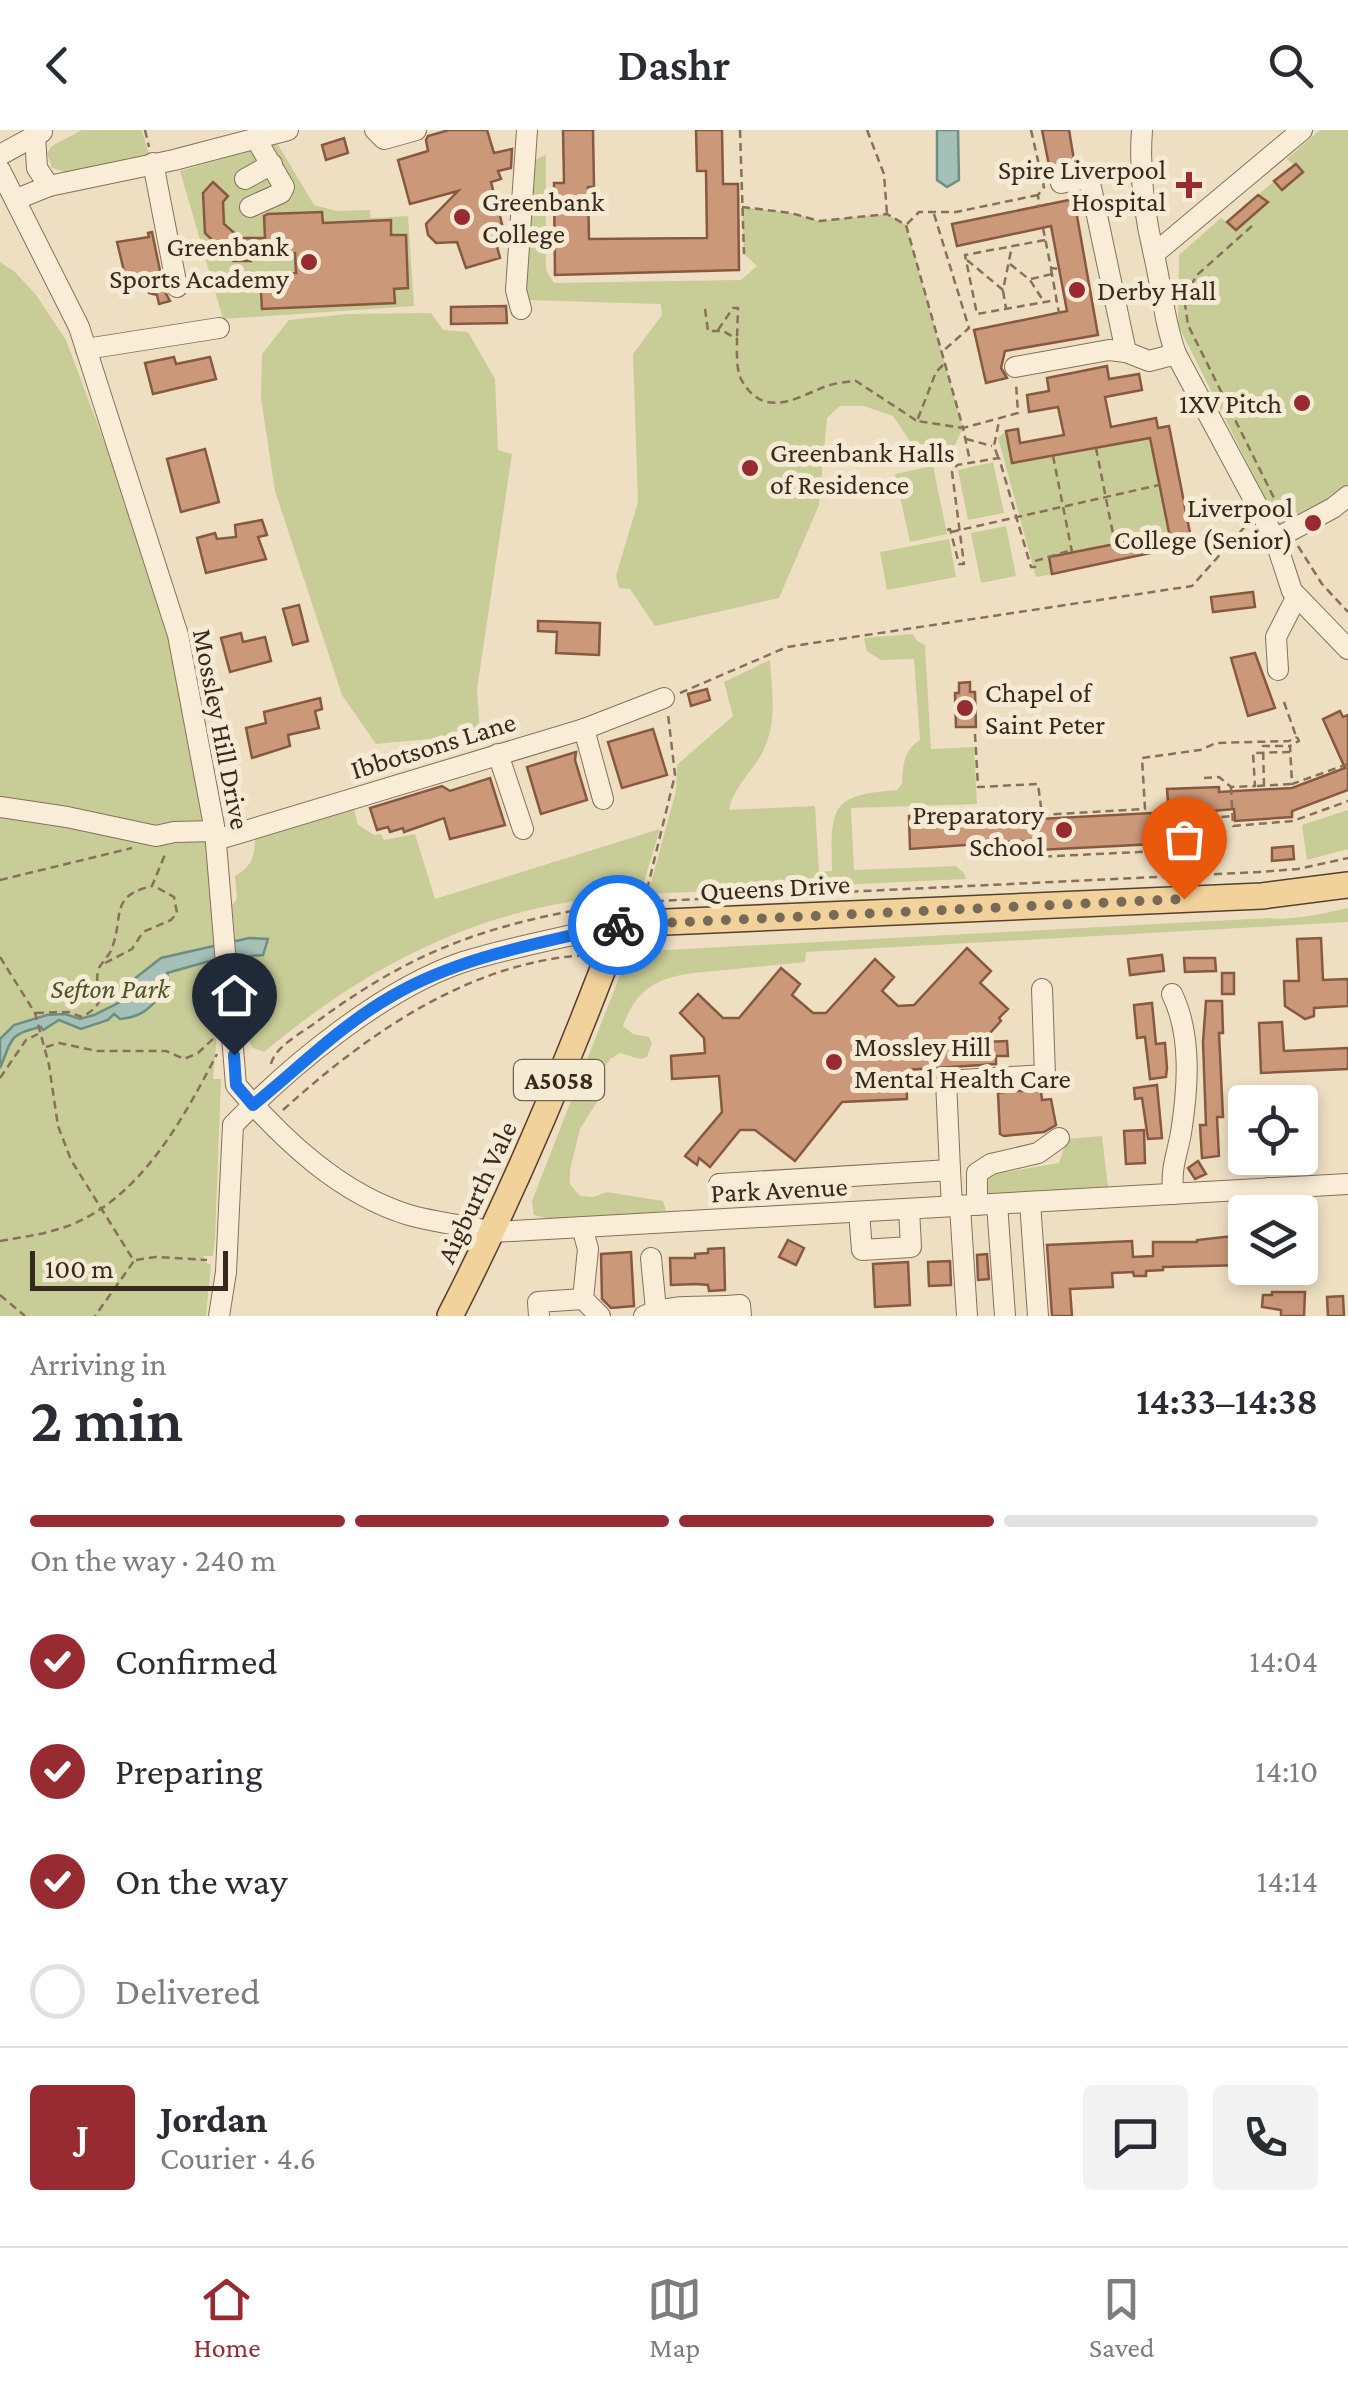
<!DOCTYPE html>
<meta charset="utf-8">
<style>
body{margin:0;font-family:"Crimson Pro",serif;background:#f2f2f3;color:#2b2b33;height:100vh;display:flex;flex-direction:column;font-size:38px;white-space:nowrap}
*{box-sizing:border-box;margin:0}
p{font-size:32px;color:#7c7c81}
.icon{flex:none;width:55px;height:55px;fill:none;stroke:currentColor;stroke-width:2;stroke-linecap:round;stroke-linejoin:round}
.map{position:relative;height:1186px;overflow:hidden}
.sheet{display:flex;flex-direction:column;background:#fff;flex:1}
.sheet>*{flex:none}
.controls{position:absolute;left:1228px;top:955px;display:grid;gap:20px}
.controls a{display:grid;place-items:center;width:90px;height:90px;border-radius:10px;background:#fff;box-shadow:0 5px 15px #0003;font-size:50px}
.scale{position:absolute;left:30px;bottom:25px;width:198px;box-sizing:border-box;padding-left:10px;border:5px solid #38291e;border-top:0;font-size:28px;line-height:35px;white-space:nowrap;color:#38291e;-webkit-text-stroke:8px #f5ead3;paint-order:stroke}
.pin{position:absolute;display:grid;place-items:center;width:85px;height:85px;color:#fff;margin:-102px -42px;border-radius:50% 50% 50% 0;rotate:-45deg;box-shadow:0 0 10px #0007}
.pin .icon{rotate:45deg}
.courier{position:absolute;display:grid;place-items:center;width:100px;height:100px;margin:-50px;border:8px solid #1a73e8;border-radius:50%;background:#fff;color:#222;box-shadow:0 2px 12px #0007}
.head em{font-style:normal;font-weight:600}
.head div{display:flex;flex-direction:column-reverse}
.head{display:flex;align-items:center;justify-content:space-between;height:170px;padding:0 30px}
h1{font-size:65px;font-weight:600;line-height:75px}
.bar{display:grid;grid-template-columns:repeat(4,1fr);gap:15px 10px;align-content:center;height:120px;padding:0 30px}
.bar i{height:12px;border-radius:8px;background:#e1e1e2}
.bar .selected{background:#972b31}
.bar p{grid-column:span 4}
.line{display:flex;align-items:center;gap:25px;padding:0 30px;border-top:2px solid #e1e1e2}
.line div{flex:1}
.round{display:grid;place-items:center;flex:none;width:105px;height:105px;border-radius:10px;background:#f2f2f3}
ol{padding:0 30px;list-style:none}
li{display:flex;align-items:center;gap:30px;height:110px}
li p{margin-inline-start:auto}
li .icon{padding:10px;border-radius:50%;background:#972b31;color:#fff;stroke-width:4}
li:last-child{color:#7c7c81}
li i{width:55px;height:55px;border:5px solid #e1e1e2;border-radius:50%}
header{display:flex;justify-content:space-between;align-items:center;height:130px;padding:0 30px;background:#fff;font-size:45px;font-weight:600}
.dock{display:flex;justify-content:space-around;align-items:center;height:140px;border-top:2px solid #e1e1e2;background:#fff;font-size:28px;color:#7c7c81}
.dock a{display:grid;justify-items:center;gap:5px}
.dock .selected{color:#972b31}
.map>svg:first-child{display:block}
.green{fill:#c8cc97}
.water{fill:#a5c1b7;stroke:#6c8f85;stroke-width:2.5}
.building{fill:#cc987a;stroke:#875940;stroke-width:2.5}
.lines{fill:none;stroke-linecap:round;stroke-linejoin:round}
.minor-casing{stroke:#88705a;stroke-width:22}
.major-casing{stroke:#563f2e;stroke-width:28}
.path{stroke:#88705a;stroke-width:2.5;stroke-dasharray:8 5;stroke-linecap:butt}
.minor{stroke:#f9edd7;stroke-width:20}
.major{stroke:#f1d29b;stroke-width:25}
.done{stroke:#786958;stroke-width:10;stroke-dasharray:0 18}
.route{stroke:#1a73e8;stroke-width:12}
.poi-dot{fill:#972b31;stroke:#f5ead3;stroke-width:4}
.labels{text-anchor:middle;stroke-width:10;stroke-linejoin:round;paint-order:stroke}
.shield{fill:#f5ead3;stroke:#716354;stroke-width:2.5}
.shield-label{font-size:25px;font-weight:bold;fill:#38291e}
.poi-label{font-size:28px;fill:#38291e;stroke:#f5ead3;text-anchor:end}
.street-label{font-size:28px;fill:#38291e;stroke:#f5ead3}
.park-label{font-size:28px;font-style:italic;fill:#4b5425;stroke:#f5ead3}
</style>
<header><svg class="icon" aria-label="back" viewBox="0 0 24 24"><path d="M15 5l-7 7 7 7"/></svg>Dashr<svg class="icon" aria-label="search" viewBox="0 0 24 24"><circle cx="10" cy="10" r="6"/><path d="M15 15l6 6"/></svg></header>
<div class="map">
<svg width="1348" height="1186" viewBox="0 0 1348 1186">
<rect width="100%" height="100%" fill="#eedfc3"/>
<g class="green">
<path d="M82,0H142L149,25L65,42L52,38L47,23L52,16Z"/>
<path d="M1320,0H1348V361L1281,400L1178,195L1179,125L1221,88L1237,99L1267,72L1258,65L1274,51L1282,60L1302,42L1287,29Z"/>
<path d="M277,13L314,75L337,81L370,80L371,88L408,86L414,176L223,189L180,41Z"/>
<path d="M546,25V140L554,153L741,150L757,136L744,124L742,77L791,83L819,91L887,84L906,95L963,298L947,331L934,314H912L893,286L864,276H840L827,288L819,375L779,468L655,496L630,459L619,458L616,446L638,372L633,224L662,185L661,174L525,170L531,39L536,29Z"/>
<path d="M0,132L15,142L36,165L66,210L171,490L208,686L222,847L213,949H221L215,1108L213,1126H204L203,1131L211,1135L206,1186H0Z"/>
<path d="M431,183L443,200L468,202L495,249L498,320L512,324L477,559L480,604L376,614L342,565L275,361L261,268L262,224L289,190L348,184Z"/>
<path d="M1006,301L1013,333L1150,308L1169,403L1050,427L1052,444L1036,447L998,308Z"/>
<path d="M993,332L1004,383L968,390L958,340Z"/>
<path d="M933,336L947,404L910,412L895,344Z"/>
<path d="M1006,396L1016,446L981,453L971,403Z"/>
<path d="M949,409L956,447L887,460L880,422Z"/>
<path d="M913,504L917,511L925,515L931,619L974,617L977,674L851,678L854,740L956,736L964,743L966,749L648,764L676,661L677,635L733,586L724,552L770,530C772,563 778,595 761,625C750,644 733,658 729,680L815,676L819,742L832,741C831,678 829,665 897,660L902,654C903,636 903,621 920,610L914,529L881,530L867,521L864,508Z"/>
<path d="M354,679L358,695L374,705L381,704L384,710L415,704L435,769L660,699L640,765C494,770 374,830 264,922L253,918L247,908L246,871L239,860L237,829L263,825L249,808L235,810L232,775L237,769L235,746C251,737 255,727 255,709Z"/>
<path d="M1348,680V719L1307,730L1302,695Z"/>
<path d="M1348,778V792L806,822L805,832C779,835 752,837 725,840C678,844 640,845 623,896L633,904L649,907L652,913L647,927L640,929L620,923L610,929L598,949L597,972L580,999L570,1040V1054L580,1066L593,1067L607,1062L663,1071L666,1081L553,1090L534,1085L532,1071L629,822L1269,788C1291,791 1325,783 1348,778Z"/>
<path d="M1102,1006L1108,1057L984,1064L983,1046L1059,1033L1067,1009Z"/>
</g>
<g class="water">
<path d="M937,0H958L959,50L947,57L937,50Z"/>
<path d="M249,808L268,809L263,825L217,829L167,843L170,856C152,873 149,886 120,889L114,884L108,890L81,899L59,890L43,900L41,897C7,904 12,911 0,938V909L14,895L47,885L65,884L80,889L94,885L120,872L129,853L161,828Z"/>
</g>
<g class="building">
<path d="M449,0H487L494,23L512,19L511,38L498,41L501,49L491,52L502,94L492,97L500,128L466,138L457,112L436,113L428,105L426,94L458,61L410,74L398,30L428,21L426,10L428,6Z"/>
<path d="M563,0H593L594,57H588L589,109L707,108L706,41H697L696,0H722L723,54H738L739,140L555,145L554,53H564Z"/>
<path d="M1042,0H1069L1075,36L1050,40Z"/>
<path d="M344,8L348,23L326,30L322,15Z"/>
<path d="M1296,34L1303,42L1282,60L1274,51Z"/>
<path d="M213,52L228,66L223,72L224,94L240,108H265L264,86L268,84L322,82L323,93L391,90V105H406L408,158L394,159L395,173L262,179L260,144L296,143L295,123L250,125L251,131H233L205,103L203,63Z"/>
<path d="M1258,65L1268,72L1236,100L1227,92Z"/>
<path d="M1074,69L1098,205L1005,221L1001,238L1007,248L986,253L974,200L1067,181L1051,96L957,116L952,94Z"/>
<path d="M152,102L164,160L170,171L159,174L157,165L149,163L147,151L134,154L132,142L125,145L117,112L149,107L148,103Z"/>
<path d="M506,176L507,193L451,194V177Z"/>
<path d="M174,227L176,234L210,227L216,249L153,264L145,233Z"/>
<path d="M1107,236L1109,249L1139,244L1142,260L1105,267L1111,297L1156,288L1158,298L1169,296L1191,408L1171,412L1150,308L1012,333L1006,301L1018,299L1020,313L1064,305L1058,277L1029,282L1027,265L1049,261L1047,248Z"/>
<path d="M205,319L219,372L181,382L167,329Z"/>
<path d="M262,390L267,405L258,407L266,429L206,443L197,408L215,403L217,409L236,407L235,395Z"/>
<path d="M1166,404L1169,419L1052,444L1049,427Z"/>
<path d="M1253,462L1255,477L1213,482L1211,467Z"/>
<path d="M299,475L308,511L293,515L283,479Z"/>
<path d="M538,491L600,493L599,525L556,523L557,502L538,501Z"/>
<path d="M241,503L243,512L265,507L271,531L230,542L221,508Z"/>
<path d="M1255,523L1275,578L1248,586L1231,528Z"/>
<path d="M970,552V562H975L976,597H956L955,563H959V553Z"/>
<path d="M707,559L710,570L691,576L688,564Z"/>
<path d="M320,568L322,579L315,581L319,598L288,605L290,616L252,628L246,598L266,593L264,582Z"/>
<path d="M1340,581L1343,587L1348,585V660L1292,681V687L1235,691L1234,679L1169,685L1167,659L1219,657V662L1292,658L1345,638L1323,589Z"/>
<path d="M653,599L667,645L622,658L608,612Z"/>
<path d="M576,622L575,630L587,670L541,684L527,637Z"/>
<path d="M490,648L505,695L450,709L444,688L404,702L403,698L390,702L388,697L377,700L370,678L442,656L450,661Z"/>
<path d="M1022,680L1023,683L1038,682L1039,689L1152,683L1155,714L1038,720V713L1022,711L910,719L909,686Z"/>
<path d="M1222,702L1223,720L1190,722L1189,704Z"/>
<path d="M1293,716L1294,729L1272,731V718Z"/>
<path d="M1321,808L1323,850L1348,849V876L1314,878V886L1305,889L1285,876L1284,851H1299L1297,809Z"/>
<path d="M967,818L991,841L980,853L1008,879L999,888L1001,891L982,912L1007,911L1008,926H996V934L906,940L907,969L842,972L795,1031L755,1000H740L710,1037L699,1028L697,1035L685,1026L722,982L719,946L672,949L671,926L705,923L704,908L680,883L698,864L723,888H739L781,838L800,854L792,865L813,883H826L875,829L894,847L882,861L898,876L914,875Z"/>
<path d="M1162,825L1164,841L1130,845L1128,829Z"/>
<path d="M1184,828H1215L1216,841L1185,842Z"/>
<rect x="1222" y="843" width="12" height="21"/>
<path d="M1206,871H1222L1223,903H1219L1223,987H1217L1219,1026L1202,1028L1200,995H1206L1203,912Z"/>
<path d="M1152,873L1156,914L1165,913L1167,938L1166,947L1150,949L1145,907L1137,908L1134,875Z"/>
<path d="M1282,892L1284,921L1348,918V939L1261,943L1259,893Z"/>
<path d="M1157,955L1162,1008L1148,1009L1142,968L1135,969L1134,958Z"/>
<path d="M1012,961H1041L1042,970L1051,969L1056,995L1044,1002L1004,1006L1000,1004L998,963Z"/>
<path d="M1144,1000L1145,1033L1126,1034L1124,1001Z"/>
<path d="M1198,1031L1206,1044L1195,1049L1188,1038Z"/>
<path d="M1233,1106H1245V1135L1163,1137V1140L1146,1141V1146H1134L1133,1142L1112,1143L1113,1157L1070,1159L1072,1186H1052L1047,1115L1132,1111L1133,1127L1153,1126V1112H1197V1110Z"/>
<path d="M788,1110L804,1118L796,1135L779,1127Z"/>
<path d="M724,1118L725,1160L709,1161L708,1155L696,1154L671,1155L670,1128H695V1124L708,1123V1119Z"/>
<path d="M631,1122L634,1176L611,1178L602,1169L601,1124Z"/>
<path d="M987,1124L989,1149L978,1150L977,1125Z"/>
<path d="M950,1131L951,1155L929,1156L928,1132Z"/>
<path d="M908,1132L910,1175L875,1177L873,1134Z"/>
<path d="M1272,1162H1305L1304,1186H1281V1180L1262,1177L1263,1165H1272Z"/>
<path d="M1343,1166L1344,1186H1328L1327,1167Z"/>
</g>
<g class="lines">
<defs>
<g id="minor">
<path d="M375,0L384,9L416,0"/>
<path d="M1142,0C1139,41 1144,84 1154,125C1162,159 1164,192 1176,224L1275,409L1292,461L1348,519"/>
<path d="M35,6L37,38L49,56"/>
<path d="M0,25L42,2"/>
<path d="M153,33L177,157"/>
<path d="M0,40L79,197L178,505L215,701L236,955C282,1009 340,1064 409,1085C437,1093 465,1095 493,1102L1348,1054"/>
<path d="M245,49L272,34"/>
<path d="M1061,53L1089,48L1126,222"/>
<path d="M17,69L49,56L174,30L288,0"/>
<path d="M250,77L281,63L284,57L256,9"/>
<path d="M1154,124L1302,0"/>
<path d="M521,179L516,160L527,0"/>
<path d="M86,219L219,198"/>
<path d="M1015,237L1109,220L1126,222L1149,231L1176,224"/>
<path d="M1275,409L1333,378L1348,366"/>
<path d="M1278,540L1276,507L1296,468"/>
<path d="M584,599L603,669"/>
<path d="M498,624L523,699"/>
<path d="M0,677L67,687L156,706L174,702L215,701"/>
<path d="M216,710L584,599L664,568"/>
<path d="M1172,864C1192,905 1188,958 1181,1003C1176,1029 1171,1036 1173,1064"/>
<path d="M950,1040L946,951L1045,945L1042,859"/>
<path d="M719,1054L950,1040L952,1076"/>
<path d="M1269,1058L1272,1082"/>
<path d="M1030,1072L1038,1186"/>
<path d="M997,1074L1005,1186"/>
<path d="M977,1075V1043L991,1034L1038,1023L1059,1008"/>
<path d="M960,1076L967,1186"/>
<path d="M859,1082L862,1120L911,1117L909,1079"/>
<path d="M582,1097L588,1119L583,1169L600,1186"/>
<path d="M651,1128L656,1180"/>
<path d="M219,1186L226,1142L233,995C291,935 383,859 463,832C514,816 568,807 620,794"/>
<path d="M539,1186L538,1172L583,1169"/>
<path d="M644,1186C672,1172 709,1179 740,1175L741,1186"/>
</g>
<path id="major" d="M450,1186C515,1059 570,928 620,794L1262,766L1348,755"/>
</defs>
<use href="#minor" class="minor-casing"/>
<use href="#major" class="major-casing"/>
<g class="path">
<path d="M145,0L149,17"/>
<path d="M740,0L744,124"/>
<path d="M867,0L884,44L887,84"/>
<path d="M1031,0L1044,57L1038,65L1039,77"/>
<path d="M742,77L791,83L819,91L887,84L906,95L963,298L1018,283L1016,253"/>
<path d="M934,84L969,198L942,222"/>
<path d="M907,94L919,82H956L1038,65"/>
<path d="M1252,96L1197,145L1184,167L1188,195L1282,384"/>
<path d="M1043,98L1051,138L1059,139"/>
<path d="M1045,110L965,125L977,184L1056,170"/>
<path d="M967,130L1003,160L1012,116"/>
<path d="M1010,134L1030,150L1044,172"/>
<path d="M1051,139L1059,183"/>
<path d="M1031,149L1052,144"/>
<path d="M1003,161L1006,178"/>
<path d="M705,179L708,201H723L737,209C737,221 736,239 741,249C763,290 796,268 824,257C834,253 846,252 856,251L917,291"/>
<path d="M718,200L733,178H738L737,209"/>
<path d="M943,235L936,242L917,291L963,298L970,331"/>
<path d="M966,309L992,316"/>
<path d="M1096,318L1115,414"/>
<path d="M1053,326L1072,422"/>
<path d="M998,327L994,316L999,291"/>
<path d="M947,400L950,399L959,434H964L952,342L957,335L999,328L1031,437H1035V431L1072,420"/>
<path d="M951,402L1159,355"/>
<path d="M1298,416L1322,454L1348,482"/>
<path d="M680,563L787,517L1192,456L1249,392"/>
<path d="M1284,572L1296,606"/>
<path d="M975,604L978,657L1038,654L1042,685L1145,679L1142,628L1200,620L1216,613L1289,611L1297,607"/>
<path d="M1297,607L1299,611L1290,616L1292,654L1348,634"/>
<path d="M1204,648L1219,647L1231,657L1255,656L1253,623L1290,622"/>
<path d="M1257,656L1292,654"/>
<path d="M1264,656L1263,616H1289"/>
<path d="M1231,657L1233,696L1293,691L1348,671"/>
<path d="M1203,690L1204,703"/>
<path d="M1034,711V727L1160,721L1158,693L1233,686"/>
<path d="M0,750L132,718"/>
<path d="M644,772L675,645L668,584"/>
<path d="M0,827L35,883L49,935L58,996L71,1030L134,1131L95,1186"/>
<path d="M105,833L132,819L143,802L171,790L177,783L174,767L154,756"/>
<path d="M36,883L68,882L82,887C114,869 91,862 99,838C102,832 110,825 112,818C124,786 109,766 152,756L166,722"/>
<path d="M46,917L59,913L97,921H166L184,929L198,923L216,906"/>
<path d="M271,934C275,917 301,903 315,893C417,817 493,793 617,773L1259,742L1298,739L1348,728"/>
<path d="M0,948L26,910L38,904"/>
<path d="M283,980C367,904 469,832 586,825"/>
<path d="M0,1111C23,1107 46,1104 68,1096C141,1068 183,989 217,924"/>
<path d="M136,1130L156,1127L207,1130"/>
<path d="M0,1165L25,1186"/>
</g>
<use href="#minor" class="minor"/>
<use href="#major" class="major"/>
</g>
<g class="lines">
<path class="done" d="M618,795L1184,769"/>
<path class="route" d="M234,925L236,955L253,975C299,938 341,895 392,866C461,826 541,813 618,795"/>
</g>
<g class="poi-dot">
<path d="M1184 40h10v10h10v10h-10v10h-10v-10h-10v-10h10z"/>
<circle cx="462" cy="87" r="10"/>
<circle cx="309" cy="132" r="10"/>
<circle cx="1077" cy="160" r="10"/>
<circle cx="1302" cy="273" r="10"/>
<circle cx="750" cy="338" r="10"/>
<circle cx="1313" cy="393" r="10"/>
<circle cx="965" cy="578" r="10"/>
<circle cx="1064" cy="700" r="10"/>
<circle cx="834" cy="932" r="10"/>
</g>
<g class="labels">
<rect class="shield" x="514" y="930" width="90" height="40" rx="8"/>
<g class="shield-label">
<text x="559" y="959">A5058</text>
</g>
<g class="poi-label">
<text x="1166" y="49">Spire Liverpool<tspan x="1166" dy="32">Hospital</tspan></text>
<text x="482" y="81" text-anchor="start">Greenbank<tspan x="482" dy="32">College</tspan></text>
<text x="289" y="126">Greenbank<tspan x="289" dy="32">Sports Academy</tspan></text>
<text x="1097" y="170" text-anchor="start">Derby Hall</text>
<text x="1282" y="283">1XV Pitch</text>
<text x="770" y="332" text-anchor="start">Greenbank Halls<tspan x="770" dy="32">of Residence</tspan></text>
<text x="1293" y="387">Liverpool<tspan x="1293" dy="32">College (Senior)</tspan></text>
<text x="985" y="572" text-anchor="start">Chapel of<tspan x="985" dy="32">Saint Peter</tspan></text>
<text x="1044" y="694">Preparatory<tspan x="1044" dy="32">School</tspan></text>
<text x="854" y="926" text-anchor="start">Mossley Hill<tspan x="854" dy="32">Mental Health Care</tspan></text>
</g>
<g class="street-label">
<text transform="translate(222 599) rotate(79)" y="10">Mossley Hill Drive</text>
<text transform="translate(433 615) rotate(-17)" y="10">Ibbotsons Lane</text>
<text transform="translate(775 757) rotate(-3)" y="10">Queens Drive</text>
<text transform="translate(779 1059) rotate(-3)" y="10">Park Avenue</text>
<text transform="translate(476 1062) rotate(-65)" y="10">Aigburth Vale</text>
</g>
<g class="park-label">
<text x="110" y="868">Sefton Park</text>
</g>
</g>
</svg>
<div class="controls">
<a><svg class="icon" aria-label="locate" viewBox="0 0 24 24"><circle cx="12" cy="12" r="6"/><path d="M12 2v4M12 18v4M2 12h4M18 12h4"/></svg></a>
<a><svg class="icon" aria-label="layers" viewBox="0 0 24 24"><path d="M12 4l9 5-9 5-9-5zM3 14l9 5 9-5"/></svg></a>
</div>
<div class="scale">100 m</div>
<div class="pin" style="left:1184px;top:769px;background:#ea580c"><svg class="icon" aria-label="bag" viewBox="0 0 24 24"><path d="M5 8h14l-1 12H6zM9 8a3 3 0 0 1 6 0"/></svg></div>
<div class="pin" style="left:234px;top:925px;background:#1f2937"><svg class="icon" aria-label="home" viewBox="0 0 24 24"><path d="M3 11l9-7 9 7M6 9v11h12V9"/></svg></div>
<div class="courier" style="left:618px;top:795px"><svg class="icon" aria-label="bike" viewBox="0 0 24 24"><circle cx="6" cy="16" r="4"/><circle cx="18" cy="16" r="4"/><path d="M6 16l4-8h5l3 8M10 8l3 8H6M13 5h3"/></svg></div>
</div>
<section class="sheet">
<div class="head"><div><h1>2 min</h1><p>Arriving in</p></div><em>14:33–14:38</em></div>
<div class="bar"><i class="selected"></i><i class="selected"></i><i class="selected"></i><i></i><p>On the way · 240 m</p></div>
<ol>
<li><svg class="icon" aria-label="check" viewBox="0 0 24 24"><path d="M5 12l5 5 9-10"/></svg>Confirmed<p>14:04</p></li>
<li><svg class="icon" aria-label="check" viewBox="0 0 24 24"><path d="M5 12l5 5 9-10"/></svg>Preparing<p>14:10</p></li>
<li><svg class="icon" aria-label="check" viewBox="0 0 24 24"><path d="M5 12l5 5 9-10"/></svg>On the way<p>14:14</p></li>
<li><i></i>Delivered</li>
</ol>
<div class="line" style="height:180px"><b class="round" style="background:#972b31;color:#fff">J</b><div><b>Jordan</b><p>Courier · 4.6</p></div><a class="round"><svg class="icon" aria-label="chat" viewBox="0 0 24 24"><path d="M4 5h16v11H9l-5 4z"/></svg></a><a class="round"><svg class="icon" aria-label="phone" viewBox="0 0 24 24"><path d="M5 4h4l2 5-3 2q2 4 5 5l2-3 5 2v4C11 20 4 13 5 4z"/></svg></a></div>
</section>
<nav class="dock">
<a class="selected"><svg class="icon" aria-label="home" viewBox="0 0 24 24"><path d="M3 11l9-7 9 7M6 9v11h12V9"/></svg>Home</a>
<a><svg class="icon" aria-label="map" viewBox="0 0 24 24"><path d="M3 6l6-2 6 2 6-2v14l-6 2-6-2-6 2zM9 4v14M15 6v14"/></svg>Map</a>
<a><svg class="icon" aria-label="saved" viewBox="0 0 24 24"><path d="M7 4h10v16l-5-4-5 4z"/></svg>Saved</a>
</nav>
